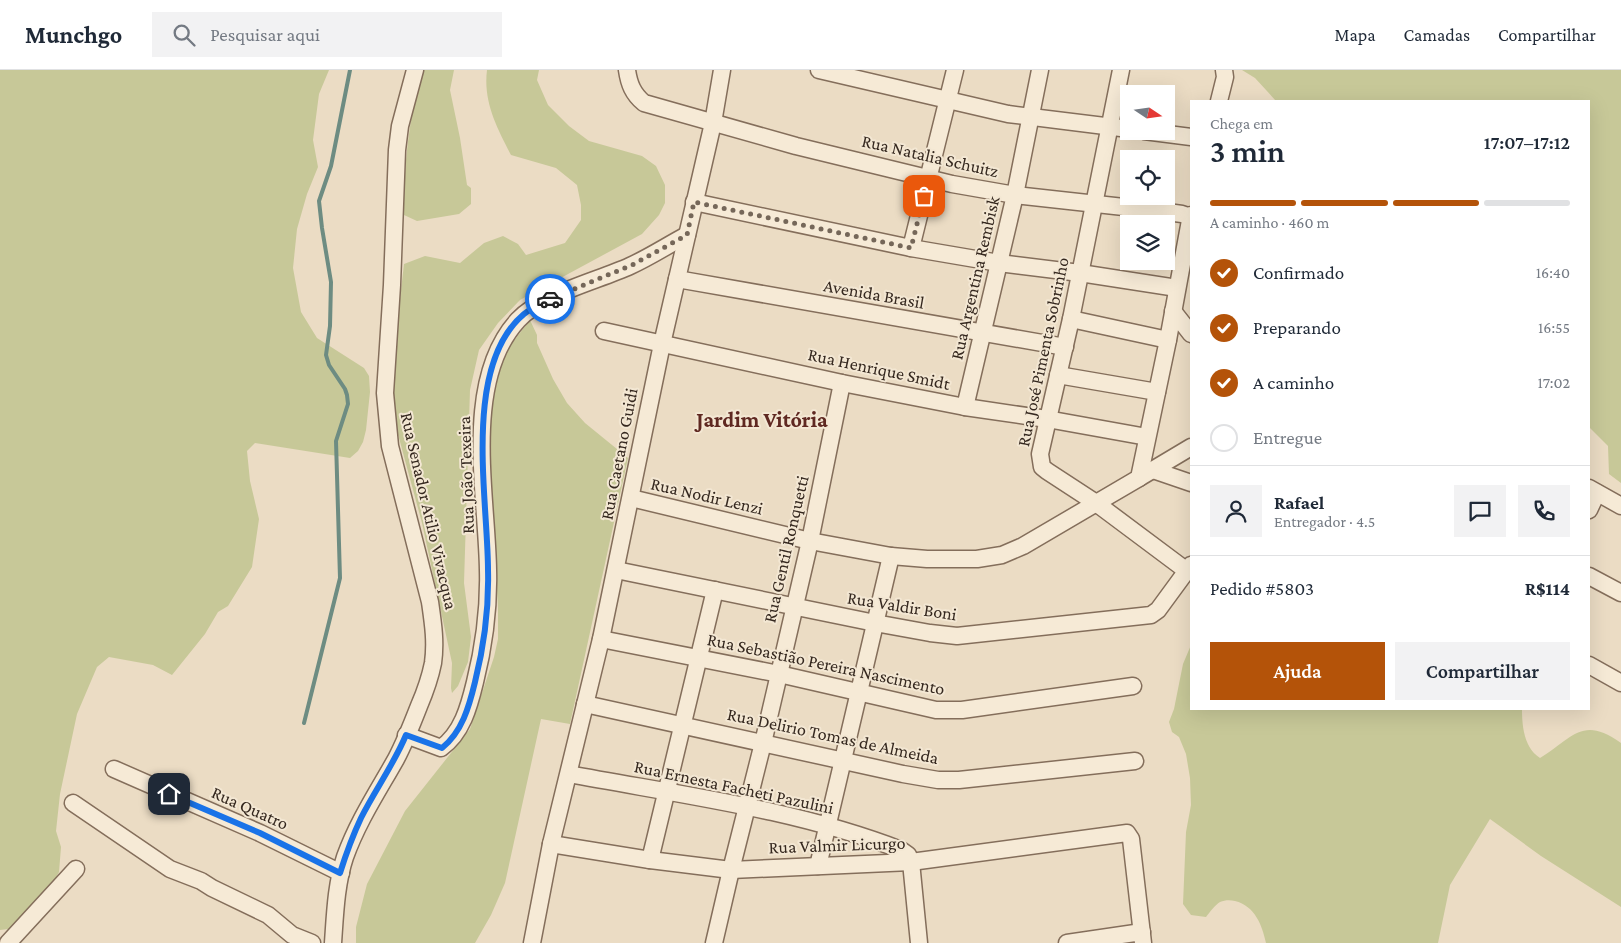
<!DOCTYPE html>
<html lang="pt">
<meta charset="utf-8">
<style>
body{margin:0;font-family:"Crimson Pro",serif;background:#f2f2f3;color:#1f2937;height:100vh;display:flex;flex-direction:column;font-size:19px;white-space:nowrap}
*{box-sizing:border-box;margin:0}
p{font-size:16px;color:#747a83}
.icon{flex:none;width:28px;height:28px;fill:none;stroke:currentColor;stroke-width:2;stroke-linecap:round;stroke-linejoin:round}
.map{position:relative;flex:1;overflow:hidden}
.sheet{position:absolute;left:1190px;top:30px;width:400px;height:610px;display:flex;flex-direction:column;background:#fff;border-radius:0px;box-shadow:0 5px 20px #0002}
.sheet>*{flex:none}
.needle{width:32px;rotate:103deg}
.tools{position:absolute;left:1120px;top:15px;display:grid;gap:10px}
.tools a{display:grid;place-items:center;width:55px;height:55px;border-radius:0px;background:#fff;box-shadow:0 5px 20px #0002;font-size:25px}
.pin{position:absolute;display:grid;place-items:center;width:42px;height:42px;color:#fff;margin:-21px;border-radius:10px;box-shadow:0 2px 8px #0006}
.courier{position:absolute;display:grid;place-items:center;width:50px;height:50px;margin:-25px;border:4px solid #1a73e8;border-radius:50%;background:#fff;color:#222;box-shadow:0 1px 6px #0007}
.head em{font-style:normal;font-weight:600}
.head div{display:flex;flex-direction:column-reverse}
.head{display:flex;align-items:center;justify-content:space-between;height:85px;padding:0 20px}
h1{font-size:32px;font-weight:600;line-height:38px}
.bar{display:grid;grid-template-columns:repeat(4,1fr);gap:8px 5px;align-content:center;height:60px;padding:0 20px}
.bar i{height:6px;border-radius:4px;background:#e0e1e3}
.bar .on{background:#b45309}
.bar p{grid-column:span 4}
.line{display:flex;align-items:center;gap:12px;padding:0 20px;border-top:1px solid #e0e1e3}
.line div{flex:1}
.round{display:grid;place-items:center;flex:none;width:52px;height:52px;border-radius:0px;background:#f2f2f3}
ol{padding:0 20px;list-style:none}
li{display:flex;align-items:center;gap:15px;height:55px}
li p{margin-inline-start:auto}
li .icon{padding:5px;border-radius:50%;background:#b45309;color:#fff;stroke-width:4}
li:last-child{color:#747a83}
li i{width:28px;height:28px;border:2px solid #e0e1e3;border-radius:50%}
.cta{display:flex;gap:10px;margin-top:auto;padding:10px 20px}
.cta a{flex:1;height:58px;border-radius:0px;background:#b45309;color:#fff;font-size:20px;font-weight:600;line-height:58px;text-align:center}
.cta a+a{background:#f2f2f3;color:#1f2937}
header{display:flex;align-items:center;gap:30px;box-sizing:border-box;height:70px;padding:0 25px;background:#fff;border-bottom:1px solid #e0e1e3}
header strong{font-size:24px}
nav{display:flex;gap:28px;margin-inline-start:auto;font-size:18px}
.search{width:350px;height:45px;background:#f2f2f3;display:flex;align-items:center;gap:12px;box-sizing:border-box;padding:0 18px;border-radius:0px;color:#747a83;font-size:19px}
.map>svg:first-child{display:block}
.green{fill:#c7c898}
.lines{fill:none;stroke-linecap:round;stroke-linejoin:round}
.stream{stroke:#6d8c82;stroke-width:4}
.minor-casing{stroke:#846e5b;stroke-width:19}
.minor{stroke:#f6ead6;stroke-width:16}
.done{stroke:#756759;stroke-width:5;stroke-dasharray:0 9}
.route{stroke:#1a73e8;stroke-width:6}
.labels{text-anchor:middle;stroke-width:4;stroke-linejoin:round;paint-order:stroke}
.street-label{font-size:18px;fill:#35281f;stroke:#f3e7d3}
.district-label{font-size:22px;font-weight:bold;fill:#5f2821;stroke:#f3e7d3}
</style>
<header>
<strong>Munchgo</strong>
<div class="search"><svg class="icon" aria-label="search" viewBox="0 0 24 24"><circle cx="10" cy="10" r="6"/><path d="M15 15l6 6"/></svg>Pesquisar aqui</div>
<nav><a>Mapa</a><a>Camadas</a><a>Compartilhar</a></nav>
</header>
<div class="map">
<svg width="1621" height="873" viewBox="0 0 1621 873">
<rect width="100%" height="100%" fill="#ebdcc4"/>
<g class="green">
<path d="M0,0H329L319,24L313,70L318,97L307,124L297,159L293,198L301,242L317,268L364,298L369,306L370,322L366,360L363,372L358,381L350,388L255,373L247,381L250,411L259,449L252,497L228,536L218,542L205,564L172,605L153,595L109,587L97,597L77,644L60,724L56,761L61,777L59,802L48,823L17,858L0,860Z"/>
<path d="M421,0H454L450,20L460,68L467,115L471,118V134L459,144L417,151L404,145C403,96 410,47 421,0Z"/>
<path d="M487,0H539L537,10L548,35L569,56L589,71L642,86L656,96L665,115V133L659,145L642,164L520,230L498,253L479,280L470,320L464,513L471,567L468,592L458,616L452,623L451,618L452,593L422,453L396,357L392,298L404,194L425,186L460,193L484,173L503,166L518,174L526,185L565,173L581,150V135L577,115L556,98L511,85C497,58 483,32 487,0Z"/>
<path d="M1242,0H1621V413L1609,404L1608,376L1589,357V31H1276L1255,8Z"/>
<path d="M530,250L537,265V273L553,309L567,333L585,353L628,388L570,654L541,649L505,813L491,845L475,873H356V857L367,814L405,741L470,659L494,587L498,569V537L486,354L497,307L509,277Z"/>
<path d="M1191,575V639H1522C1522,656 1524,678 1540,688C1573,668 1582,645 1621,673V837L1541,786L1490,749L1450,815L1438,873H1266C1262,855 1255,836 1235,831C1230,830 1225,830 1220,832C1215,835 1210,842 1206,847L1191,845L1183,834L1186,762L1191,735L1190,708L1186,684L1179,667L1172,662L1169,652L1174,639L1183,594Z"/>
</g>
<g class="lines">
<path class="stream" d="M304,653L340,508L336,371L348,334L347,325L345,319L329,295L326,285L330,256L331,212L322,158L319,131L331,96L350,0"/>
<defs>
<g id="minor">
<path d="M627,0C629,14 633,24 644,33L796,76L952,114L1015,125L1160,141L1182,144L1191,147"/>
<path d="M819,0L1008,44L1129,59"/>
<path d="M1121,0L1071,249L1040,384L1042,397L1047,401L1096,433L1187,501"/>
<path d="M1219,31L1225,7L1224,0"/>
<path d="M1144,61L1191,67"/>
<path d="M694,132L911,178L999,193L1080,203L1177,218"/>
<path d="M911,178L955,0"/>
<path d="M677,209L1065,277"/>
<path d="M1173,241L1191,264"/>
<path d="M1071,249L1168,270"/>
<path d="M604,261L842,313L965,337L1047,349L1147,367"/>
<path d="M1058,305L1157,322"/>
<path d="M965,337L1015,125L1040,0"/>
<path d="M1153,400L1191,413"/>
<path d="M1139,408L1191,377"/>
<path d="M1589,418L1621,436"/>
<path d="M631,428L810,471L891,486L927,489H977L1002,485L1023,476L1139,408L1168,270L1191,145"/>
<path d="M1589,440L1597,423"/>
<path d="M616,500L875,553L930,563L957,566L1151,545L1158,540L1191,495"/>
<path d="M1589,506L1621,523"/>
<path d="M601,569L779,604L936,640H962L1133,616"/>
<path d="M1589,595L1621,613"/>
<path d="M585,634L903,704L938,710H959L1135,691"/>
<path d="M406,665L441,678C462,663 469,637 475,612C484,576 489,537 488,500C487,425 462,311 518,250C542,224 597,211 630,196C650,187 668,175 687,165"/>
<path d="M114,699L260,763L341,803"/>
<path d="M569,704C680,725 795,739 901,780L908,785L911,792L919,873"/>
<path d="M73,733L170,799L201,811L212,818L268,845L292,865L312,873"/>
<path d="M551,774L650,790L731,800L911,792L1127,763L1131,769L1143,873"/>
<path d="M650,790L715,520"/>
<path d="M818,796L891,486"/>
<path d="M8,873L76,799"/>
<path d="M333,873C335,845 336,814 345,787C358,751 378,721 396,689C405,672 412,654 419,636C425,622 430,608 433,593C436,572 433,553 430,532L390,376L385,323L392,215L397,80L400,56L415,0"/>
<path d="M532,873L551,774L601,569L662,274L713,53L722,0"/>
<path d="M714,873L731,800L763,673L810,471L842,313"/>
<path d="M1067,873L1142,862"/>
</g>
</defs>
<use href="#minor" class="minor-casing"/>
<use href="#minor" class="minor"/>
</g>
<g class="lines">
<path class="done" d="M550,229L632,195L687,165L694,132L911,178L924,126"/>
<path class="route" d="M169,724L260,763L340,803C346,784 353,765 361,748C375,720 394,694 406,665L442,678C462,662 469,637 475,612C484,576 489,537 488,500C488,429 462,296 524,244C531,238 541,234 550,229"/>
</g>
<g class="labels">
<g class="street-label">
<text transform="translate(930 86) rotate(13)" y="6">Rua Natalia Schuitz</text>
<text transform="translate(975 208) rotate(-77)" y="6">Rua Argentina Rembisk</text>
<text transform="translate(874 224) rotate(10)" y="6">Avenida Brasil</text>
<text transform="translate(1043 282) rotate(-78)" y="6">Rua José Pimenta Sobrinho</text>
<text transform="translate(879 299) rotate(12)" y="6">Rua Henrique Smidt</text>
<text transform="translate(619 384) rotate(-79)" y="6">Rua Caetano Guidi</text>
<text transform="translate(466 405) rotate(-92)" y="6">Rua João Texeira</text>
<text transform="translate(707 426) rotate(13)" y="6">Rua Nodir Lenzi</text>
<text transform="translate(429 441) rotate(77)" y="6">Rua Senador Atilio Vivacqua</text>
<text transform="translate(786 479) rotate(-77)" y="6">Rua Gentil Ronquetti</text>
<text transform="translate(902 536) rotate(9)" y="6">Rua Valdir Boni</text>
<text transform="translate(826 594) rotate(12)" y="6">Rua Sebastião Pereira Nascimento</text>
<text transform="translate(833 666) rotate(12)" y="6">Rua Delirio Tomas de Almeida</text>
<text transform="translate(734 717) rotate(12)" y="6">Rua Ernesta Facheti Pazulini</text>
<text transform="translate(250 738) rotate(24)" y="6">Rua Quatro</text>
<text transform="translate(837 775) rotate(-2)" y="6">Rua Valmir Licurgo</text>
</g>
<g class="district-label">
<text x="762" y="357">Jardim Vitória</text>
</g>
</g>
</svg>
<div class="tools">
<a><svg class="needle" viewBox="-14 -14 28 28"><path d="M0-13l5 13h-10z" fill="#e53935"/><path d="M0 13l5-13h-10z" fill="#747a83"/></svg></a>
<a><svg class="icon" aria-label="locate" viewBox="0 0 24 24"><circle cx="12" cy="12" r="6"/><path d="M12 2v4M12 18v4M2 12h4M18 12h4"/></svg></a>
<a><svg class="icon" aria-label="layers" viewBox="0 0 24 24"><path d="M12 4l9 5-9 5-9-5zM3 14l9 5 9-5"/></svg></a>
</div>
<div class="pin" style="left:924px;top:126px;background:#ea580c"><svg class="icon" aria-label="bag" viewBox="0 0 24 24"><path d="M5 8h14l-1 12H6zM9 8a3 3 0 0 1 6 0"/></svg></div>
<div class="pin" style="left:169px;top:724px;background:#1f2937"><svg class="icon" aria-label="home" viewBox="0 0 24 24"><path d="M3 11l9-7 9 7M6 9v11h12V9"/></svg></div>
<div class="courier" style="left:550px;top:229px"><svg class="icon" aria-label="car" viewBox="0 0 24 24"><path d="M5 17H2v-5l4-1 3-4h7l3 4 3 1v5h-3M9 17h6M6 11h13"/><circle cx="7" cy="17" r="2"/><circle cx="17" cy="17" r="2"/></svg></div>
<section class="sheet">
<div class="head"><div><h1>3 min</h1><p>Chega em</p></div><em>17:07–17:12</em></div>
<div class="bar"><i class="on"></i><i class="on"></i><i class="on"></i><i></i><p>A caminho · 460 m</p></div>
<ol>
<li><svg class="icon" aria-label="check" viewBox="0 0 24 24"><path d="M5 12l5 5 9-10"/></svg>Confirmado<p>16:40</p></li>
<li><svg class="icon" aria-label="check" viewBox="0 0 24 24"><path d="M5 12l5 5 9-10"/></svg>Preparando<p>16:55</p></li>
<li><svg class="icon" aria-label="check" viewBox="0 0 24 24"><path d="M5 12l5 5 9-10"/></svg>A caminho<p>17:02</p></li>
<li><i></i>Entregue</li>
</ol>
<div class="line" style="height:90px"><a class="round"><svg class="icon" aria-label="person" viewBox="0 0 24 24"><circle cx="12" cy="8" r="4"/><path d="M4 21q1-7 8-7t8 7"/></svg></a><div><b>Rafael</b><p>Entregador · 4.5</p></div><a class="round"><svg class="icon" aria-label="chat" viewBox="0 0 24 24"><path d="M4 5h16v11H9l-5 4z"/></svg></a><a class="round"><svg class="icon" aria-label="phone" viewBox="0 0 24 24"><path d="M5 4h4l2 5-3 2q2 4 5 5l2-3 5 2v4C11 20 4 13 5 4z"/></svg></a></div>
<div class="line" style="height:65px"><div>Pedido #5803</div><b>R$114</b></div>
<div class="cta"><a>Ajuda</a><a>Compartilhar</a></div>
</section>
</div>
